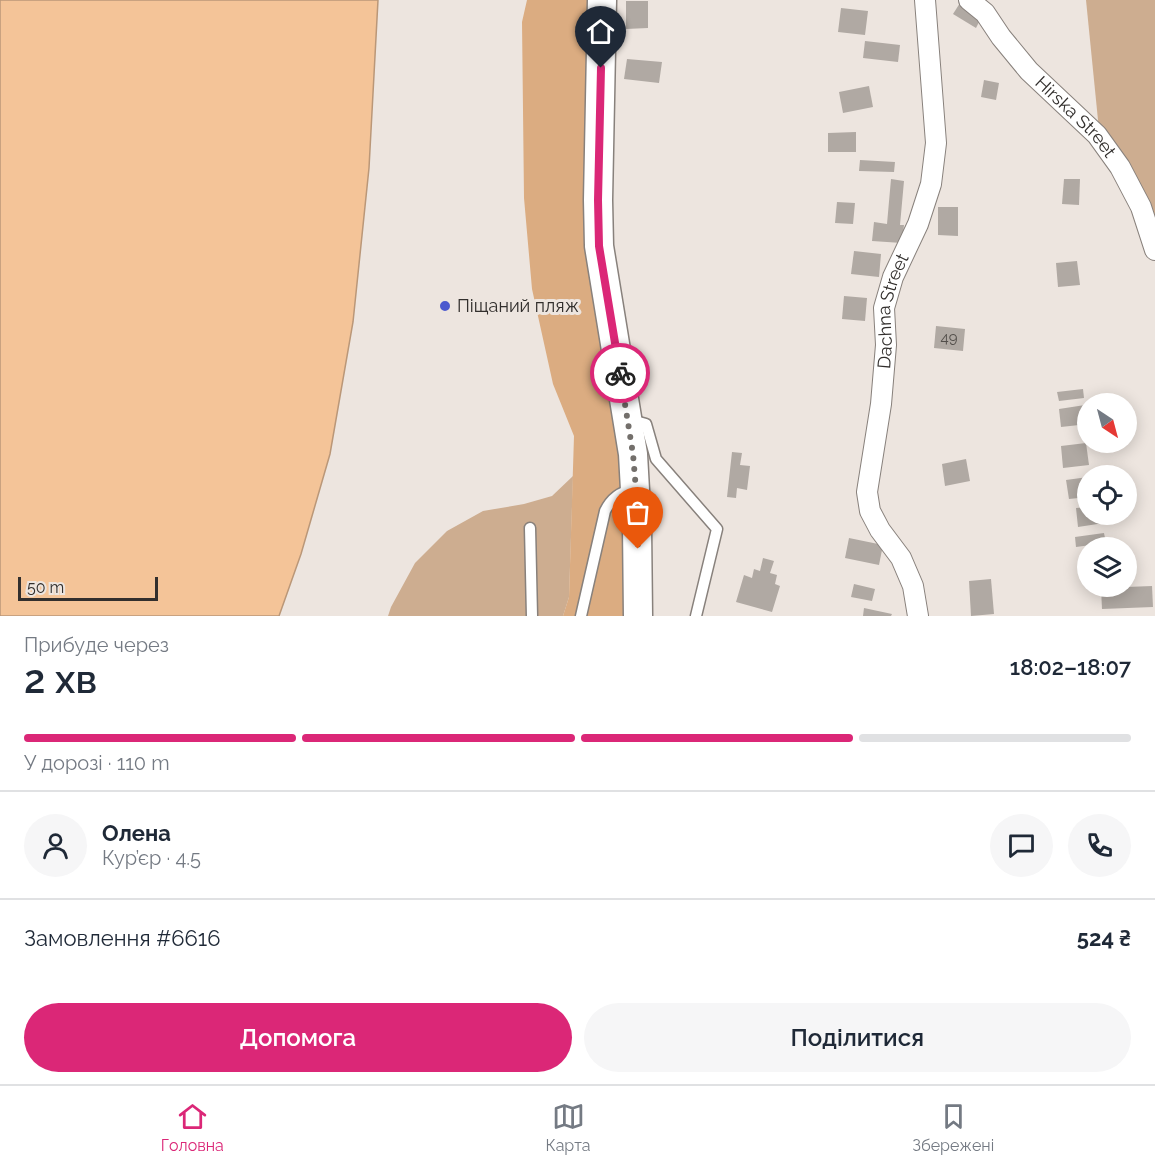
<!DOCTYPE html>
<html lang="uk">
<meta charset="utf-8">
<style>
body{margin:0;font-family:Raleway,sans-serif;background:#f6f6f7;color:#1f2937;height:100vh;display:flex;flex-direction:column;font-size:22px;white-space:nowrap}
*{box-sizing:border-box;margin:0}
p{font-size:20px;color:#747a83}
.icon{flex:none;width:33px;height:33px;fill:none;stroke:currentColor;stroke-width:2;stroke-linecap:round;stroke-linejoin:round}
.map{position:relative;height:616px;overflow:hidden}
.side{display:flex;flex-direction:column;background:#fff;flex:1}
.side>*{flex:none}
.needle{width:39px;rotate:144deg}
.buttons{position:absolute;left:1077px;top:393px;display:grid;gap:12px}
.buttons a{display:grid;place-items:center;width:60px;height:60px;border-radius:50%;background:#fff;box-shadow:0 3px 15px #0003;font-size:30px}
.scale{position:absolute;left:18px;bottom:15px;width:140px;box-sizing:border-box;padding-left:6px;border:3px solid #322f2d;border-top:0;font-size:16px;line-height:21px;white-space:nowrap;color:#322f2d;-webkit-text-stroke:4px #ede5df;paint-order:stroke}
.pin{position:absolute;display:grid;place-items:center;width:51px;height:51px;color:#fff;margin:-62px -26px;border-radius:50% 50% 50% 0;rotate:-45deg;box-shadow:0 0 6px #0007}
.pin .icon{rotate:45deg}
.courier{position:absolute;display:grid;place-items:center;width:60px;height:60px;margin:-30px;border:4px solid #db2777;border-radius:50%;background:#fff;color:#222;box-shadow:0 2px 8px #0007}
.head em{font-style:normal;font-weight:600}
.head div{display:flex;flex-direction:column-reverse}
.head{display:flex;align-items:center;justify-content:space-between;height:102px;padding:0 24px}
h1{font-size:39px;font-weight:600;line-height:45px}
.bar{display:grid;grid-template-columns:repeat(4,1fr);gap:9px 6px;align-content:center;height:72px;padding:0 24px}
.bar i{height:8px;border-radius:4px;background:#e0e1e3}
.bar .selected{background:#db2777}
.bar p{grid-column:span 4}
.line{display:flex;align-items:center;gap:15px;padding:0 24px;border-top:2px solid #e0e1e3}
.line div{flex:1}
.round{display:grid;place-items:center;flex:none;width:63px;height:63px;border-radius:32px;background:#f6f6f7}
.action{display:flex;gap:12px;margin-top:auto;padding:12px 24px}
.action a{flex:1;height:69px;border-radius:36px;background:#db2777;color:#fff;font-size:24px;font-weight:600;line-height:69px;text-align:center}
.action a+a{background:#f6f6f7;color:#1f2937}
.dock{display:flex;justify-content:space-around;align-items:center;height:84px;border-top:2px solid #e0e1e3;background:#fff;font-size:16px;color:#747a83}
.dock a{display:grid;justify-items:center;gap:3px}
.dock .selected{color:#db2777}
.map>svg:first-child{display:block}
.green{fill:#cdad90}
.forest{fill:#dbac81}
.water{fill:#f4c498;stroke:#ba9778;stroke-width:1.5}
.building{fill:#b0a9a3}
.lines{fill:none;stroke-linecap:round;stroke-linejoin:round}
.lane-casing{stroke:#88817c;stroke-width:13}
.street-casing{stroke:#88817c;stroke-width:22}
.secondary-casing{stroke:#88817c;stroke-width:31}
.lane{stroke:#fff;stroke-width:10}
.street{stroke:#fff;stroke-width:20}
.secondary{stroke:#fff;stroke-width:28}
.done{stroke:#736f6b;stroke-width:6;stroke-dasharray:0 10.8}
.route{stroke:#db2777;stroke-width:8}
.poi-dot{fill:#4c59ce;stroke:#ede5df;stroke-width:2}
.labels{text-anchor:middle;stroke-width:6;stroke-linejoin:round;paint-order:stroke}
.number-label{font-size:15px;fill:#524e4a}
.street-label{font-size:18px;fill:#322f2d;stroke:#ede5df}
.poi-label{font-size:18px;fill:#322f2d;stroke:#ede5df;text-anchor:start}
</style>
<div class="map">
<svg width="1155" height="616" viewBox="0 0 1155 616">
<rect width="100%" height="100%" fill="#ede5df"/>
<g class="green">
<path d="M1086,0H1155V240L1099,130Z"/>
<path d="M573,476L569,597L563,616H388L391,607L415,563L447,531L483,511L524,504L552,496Z"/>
</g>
<path class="forest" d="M527,0H602L598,200L638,616H563L569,597L574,436L553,384L532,289L524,198L522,22Z"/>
<path class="water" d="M0,0H378L369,168L353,322L330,454L301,554L279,616H0Z"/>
<g class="building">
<path d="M626,1H648V28L626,29Z"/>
<path d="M960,3L982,16L976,28L953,14Z"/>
<path d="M841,8L868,11L865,35L838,32Z"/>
<path d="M865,41L900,45L898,62L863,58Z"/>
<path d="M627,59L662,62L659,83L624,79Z"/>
<path d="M984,80L999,83L996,100L981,97Z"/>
<path d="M869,86L873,107L843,113L839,92Z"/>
<path d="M856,132V152H828V133Z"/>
<path d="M860,160L895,162L894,172L859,171Z"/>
<path d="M891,179L904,181L900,225H904L902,243L872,241L874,222L887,224Z"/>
<path d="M1064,179H1080L1079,205L1062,204Z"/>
<path d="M837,202L855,203L853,224L835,223Z"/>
<path d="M938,207H958V236L938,235Z"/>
<path d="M854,251L881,254L879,277L851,274Z"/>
<path d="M1077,261L1080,285L1058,287L1056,263Z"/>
<path d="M844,296L867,298L865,321L842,319Z"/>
<path d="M936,326L965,329L963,351L934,348Z"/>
<path d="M1083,389L1084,398L1059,401L1057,392Z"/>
<path d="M1085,405L1088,424L1061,427L1059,409Z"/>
<path d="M1086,443L1089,465L1063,468L1061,446Z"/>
<path d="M732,452L742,453L740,465L750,466L747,490L737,488L736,498L727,497Z"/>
<path d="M966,459L970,481L945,486L942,464Z"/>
<path d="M1088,477V497L1069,499L1066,480Z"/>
<path d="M1088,507V514H1103L1104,523L1078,527L1076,508Z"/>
<path d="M1104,533L1106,543L1076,547L1075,537Z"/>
<path d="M849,538L883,545L879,565L845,558Z"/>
<path d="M763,558L774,561L770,573L777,575L775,584L780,586L772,612L736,602L744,575L752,578L754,569L760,571Z"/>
<path d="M991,579L994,614L971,616L969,581Z"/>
<path d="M854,584L875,589L872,601L851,597Z"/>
<path d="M1152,586L1153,607L1102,609L1101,588Z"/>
<path d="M864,608L892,614L891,616H863Z"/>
</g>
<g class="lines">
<defs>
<g id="lane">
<path d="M628,419L646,424L656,459L717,529L696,616"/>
<path d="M530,528L532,616"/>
<path d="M581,616L605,511C611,499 619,492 632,490"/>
</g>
<g id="street">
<path id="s1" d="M969,0L985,13L1001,37L1029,71L1097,135L1120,167L1141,207L1155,250"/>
<path id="s2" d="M918,616L913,586L901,558L880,530L870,511L867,492L881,404L886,345L884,308L893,277L918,224L931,184L936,143L925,0"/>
</g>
<path id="secondary" d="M602,0L598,200L599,246L633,454L637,526L638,616"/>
</defs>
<use href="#lane" class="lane-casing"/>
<use href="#street" class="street-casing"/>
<use href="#secondary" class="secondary-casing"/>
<use href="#lane" class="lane"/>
<use href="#street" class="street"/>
<use href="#secondary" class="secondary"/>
</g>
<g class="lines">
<path class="done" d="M620,373L633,454L636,490L638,549"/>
<path class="route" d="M601,68L598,200L599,246L620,373"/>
</g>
<circle class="poi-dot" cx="445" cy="306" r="6"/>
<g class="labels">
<g class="number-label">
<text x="949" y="343">49</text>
</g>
<g class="street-label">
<text dy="6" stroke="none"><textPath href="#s1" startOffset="159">Hirska Street</textPath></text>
<text dy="6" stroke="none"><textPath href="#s2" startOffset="320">Dachna Street</textPath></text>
</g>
<g class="poi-label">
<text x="457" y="312">Піщаний пляж</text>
</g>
</g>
</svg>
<div class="buttons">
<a><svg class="needle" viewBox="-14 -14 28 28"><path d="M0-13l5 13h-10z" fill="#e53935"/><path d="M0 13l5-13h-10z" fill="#747a83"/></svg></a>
<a><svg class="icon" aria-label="locate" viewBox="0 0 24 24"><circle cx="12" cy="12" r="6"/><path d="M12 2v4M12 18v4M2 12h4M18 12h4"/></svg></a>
<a><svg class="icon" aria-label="layers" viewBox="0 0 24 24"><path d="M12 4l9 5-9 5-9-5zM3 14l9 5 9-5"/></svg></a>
</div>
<div class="scale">50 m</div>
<div class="pin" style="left:638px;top:549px;background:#ea580c"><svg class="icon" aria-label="bag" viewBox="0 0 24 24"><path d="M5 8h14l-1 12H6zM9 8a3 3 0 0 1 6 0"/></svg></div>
<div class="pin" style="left:601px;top:68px;background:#1f2937"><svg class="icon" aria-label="home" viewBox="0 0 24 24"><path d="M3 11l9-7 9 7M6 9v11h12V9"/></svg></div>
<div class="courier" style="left:620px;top:373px"><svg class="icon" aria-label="bike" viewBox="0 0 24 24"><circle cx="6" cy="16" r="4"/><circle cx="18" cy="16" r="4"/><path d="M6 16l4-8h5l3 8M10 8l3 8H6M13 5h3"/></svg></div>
</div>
<section class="side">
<div class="head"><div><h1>2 хв</h1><p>Прибуде через</p></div><em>18:02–18:07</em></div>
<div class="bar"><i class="selected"></i><i class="selected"></i><i class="selected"></i><i></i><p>У дорозі · 110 m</p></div>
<div class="line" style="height:108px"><a class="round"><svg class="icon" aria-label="person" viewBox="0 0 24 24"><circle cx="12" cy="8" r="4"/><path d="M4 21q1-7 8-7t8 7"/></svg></a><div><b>Олена</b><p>Кур’єр · 4.5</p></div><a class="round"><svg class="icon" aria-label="chat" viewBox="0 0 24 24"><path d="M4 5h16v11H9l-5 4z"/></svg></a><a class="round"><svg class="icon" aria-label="phone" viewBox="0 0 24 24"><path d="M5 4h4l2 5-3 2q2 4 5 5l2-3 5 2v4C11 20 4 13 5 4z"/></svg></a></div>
<div class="line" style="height:78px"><div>Замовлення #6616</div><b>524 ₴</b></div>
<div class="action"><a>Допомога</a><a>Поділитися</a></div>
</section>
<nav class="dock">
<a class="selected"><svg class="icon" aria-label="home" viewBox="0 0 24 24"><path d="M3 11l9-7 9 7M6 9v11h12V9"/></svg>Головна</a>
<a><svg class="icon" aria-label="map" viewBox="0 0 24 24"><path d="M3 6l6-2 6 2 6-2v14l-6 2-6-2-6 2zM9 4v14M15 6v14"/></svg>Карта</a>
<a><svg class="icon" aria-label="saved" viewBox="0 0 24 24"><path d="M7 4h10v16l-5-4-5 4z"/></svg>Збережені</a>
</nav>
